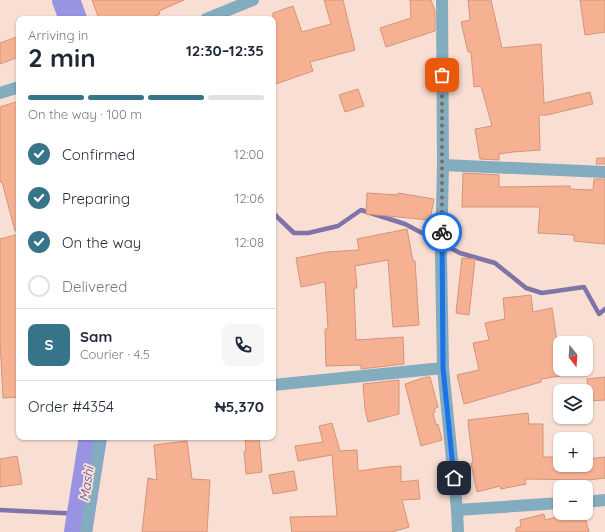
<!DOCTYPE html>
<meta charset="utf-8">
<style>
body{margin:0;font-family:Quicksand,sans-serif;background:#f6f6f7;color:#1f2937;height:100vh;display:flex;flex-direction:column;font-size:15px;white-space:nowrap}
*{box-sizing:border-box;margin:0}
p{font-size:13px;color:#747a83}
.icon{flex:none;width:22px;height:22px;fill:none;stroke:currentColor;stroke-width:2;stroke-linecap:round;stroke-linejoin:round}
.map{position:relative;flex:1;overflow:hidden}
.details{position:absolute;left:16px;top:16px;width:260px;height:424px;display:flex;flex-direction:column;background:#fff;border-radius:8px;box-shadow:0 1px 3px #0004}
.details>*{flex:none}
.needle{width:26px;rotate:163deg}
.tools{position:absolute;left:553px;top:336px;display:grid;gap:8px}
.tools a{display:grid;place-items:center;width:40px;height:40px;border-radius:8px;background:#fff;box-shadow:0 1px 3px #0004;font-size:20px}
.pin{position:absolute;display:grid;place-items:center;width:34px;height:34px;color:#fff;margin:-17px;border-radius:8px;box-shadow:0 2px 6px #0006}
.courier{position:absolute;display:grid;place-items:center;width:40px;height:40px;margin:-20px;border:3px solid #1a73e8;border-radius:50%;background:#fff;color:#222;box-shadow:0 1px 5px #0007}
.summary em{font-style:normal;font-weight:700}
.summary div{display:flex;flex-direction:column-reverse}
.summary{display:flex;align-items:center;justify-content:space-between;height:68px;padding:0 12px}
h1{font-size:26px;font-weight:700;line-height:30px}
.bar{display:grid;grid-template-columns:repeat(4,1fr);gap:6px 4px;align-content:center;height:48px;padding:0 12px}
.bar i{height:5px;border-radius:3px;background:#e0e1e3}
.bar .current{background:#37748a}
.bar p{grid-column:span 4}
.line{display:flex;align-items:center;gap:10px;padding:0 12px;border-top:1px solid #e0e1e3}
.line div{flex:1}
.round{display:grid;place-items:center;flex:none;width:42px;height:42px;border-radius:8px;background:#f6f6f7}
ol{padding:0 12px;list-style:none}
li{display:flex;align-items:center;gap:12px;height:44px}
li p{margin-inline-start:auto}
li .icon{padding:4px;border-radius:50%;background:#37748a;color:#fff;stroke-width:4}
li:last-child{color:#747a83}
li i{width:22px;height:22px;border:2px solid #e0e1e3;border-radius:50%}
.map>svg:first-child{display:block}
.lines{fill:none;stroke-linecap:round;stroke-linejoin:round}
.stream{stroke:#7e74a7;stroke-width:4.5}
.river{stroke:#9894e2;stroke-width:28}
.building{fill:#f5b192;stroke:#d3957a}
.minor{stroke:#83acbe;stroke-width:12}
.done{stroke:#81685d;stroke-width:4;stroke-dasharray:0 7.2}
.route{stroke:#1a73e8;stroke-width:5}
.labels{text-anchor:middle;stroke-width:4;stroke-linejoin:round;paint-order:stroke}
.water-label{font-size:13px;font-style:italic;fill:#5246a1;stroke:#f9ded3}
</style>
<div class="map">
<svg width="605" height="532" viewBox="0 0 605 532">
<rect width="100%" height="100%" fill="#f9ded3"/>
<g class="lines">
<g class="stream">
<path d="M273,213L294,233H308L338,226L361,210L405,224L460,253L495,263L526,288L542,293L584,287L599,314L605,309"/>
<path d="M0,510L81,514"/>
</g>
<g class="river">
<path d="M66,0L73,19"/>
<path d="M78,532L93,437"/>
</g>
</g>
<g class="building">
<path d="M92,0H184L159,11L160,14L149,19H99Z"/>
<path d="M324,0H343L355,50L310,62L313,71L273,85V13L293,6L302,32L331,24Z"/>
<path d="M410,0H431L435,11V31L386,47L380,28L411,18Z"/>
<path d="M468,0H491L502,48L541,44L544,103L590,92L593,104L547,115H539L540,150L513,152L499,154V160L480,159L475,129L492,126L481,86L474,87L471,52H468L461,22L470,20Z"/>
<path d="M580,0H605V32L585,35Z"/>
<path d="M19,36V57L0,64V43Z"/>
<path d="M358,89L364,106L345,112L339,95Z"/>
<path d="M19,101V231H15L2,182H0V107Z"/>
<path d="M597,158H605V164H596Z"/>
<path d="M463,173L499,175V187L570,186V189L593,190L594,179H605V244L574,241V235L538,233L540,207H462Z"/>
<path d="M367,193L398,195V193L434,199L430,220L366,214Z"/>
<path d="M407,229L413,261H415L419,325L393,327L388,260L355,266L357,288H354L356,340L403,337L404,364L361,369V365L326,366L325,329H328L325,282L301,287L296,258L327,252L359,250L357,239Z"/>
<path d="M19,234V397L3,398L0,340V239Z"/>
<path d="M462,258L475,259L469,315L456,313Z"/>
<path d="M531,295L533,312L552,308L560,361V376L541,379V382L464,404L457,375L479,370L473,343L489,340L485,323L505,319L503,298Z"/>
<path d="M426,377H430L438,407L434,409L435,412L433,413L436,425L438,424L442,440L421,446L405,384Z"/>
<path d="M605,377V400L589,401L587,379Z"/>
<path d="M399,380V414L368,422L365,409L363,384Z"/>
<path d="M528,413L529,424H543V457H560V465H586V459L605,457V478L588,480L525,479L526,484L501,489L500,486L477,492L471,463H473L468,423H469L468,420Z"/>
<path d="M332,423L340,451L357,450L358,471L387,467L401,466V482L418,480L420,499L402,500L409,527L392,532H292L290,517L337,516L332,455L298,461L295,446L323,442L319,426Z"/>
<path d="M245,437H259L262,472L246,474L244,451H246Z"/>
<path d="M187,441L192,479L210,480L207,532H142L148,478L157,480L154,445Z"/>
<path d="M17,456L22,484L0,487V459Z"/>
<path d="M294,471L297,490L273,494L269,475Z"/>
<path d="M572,513H584L589,532H516V528L521,526L520,520L544,514L545,520Z"/>
</g>
<g class="lines">
<g class="minor">
<path d="M442,0L443,165L441,258L443,368L457,510L458,532"/>
<path d="M206,19L253,0"/>
<path d="M0,93L19,87"/>
<path d="M443,165L605,172"/>
<path d="M273,385L443,368"/>
<path d="M586,502L605,500"/>
<path d="M457,510L560,503"/>
<path d="M86,532L100,437"/>
</g>
</g>
<g class="lines">
<path class="done" d="M442,75V232"/>
<path class="route" d="M442,232L443,368L454,478"/>
</g>
<g class="labels">
<g class="water-label">
<text transform="translate(86 484) rotate(-81)" y="5">Mashi</text>
</g>
</g>
</svg>
<div class="tools">
<a><svg class="needle" viewBox="-14 -14 28 28"><path d="M0-13l5 13h-10z" fill="#e53935"/><path d="M0 13l5-13h-10z" fill="#747a83"/></svg></a>
<a><svg class="icon" aria-label="layers" viewBox="0 0 24 24"><path d="M12 4l9 5-9 5-9-5zM3 14l9 5 9-5"/></svg></a>
<a>+</a>
<a>−</a>
</div>
<div class="pin" style="left:442px;top:75px;background:#ea580c"><svg class="icon" aria-label="bag" viewBox="0 0 24 24"><path d="M5 8h14l-1 12H6zM9 8a3 3 0 0 1 6 0"/></svg></div>
<div class="pin" style="left:454px;top:478px;background:#1f2937"><svg class="icon" aria-label="home" viewBox="0 0 24 24"><path d="M3 11l9-7 9 7M6 9v11h12V9"/></svg></div>
<div class="courier" style="left:442px;top:232px"><svg class="icon" aria-label="bike" viewBox="0 0 24 24"><circle cx="6" cy="16" r="4"/><circle cx="18" cy="16" r="4"/><path d="M6 16l4-8h5l3 8M10 8l3 8H6M13 5h3"/></svg></div>
<section class="details">
<div class="summary"><div><h1>2 min</h1><p>Arriving in</p></div><em>12:30–12:35</em></div>
<div class="bar"><i class="current"></i><i class="current"></i><i class="current"></i><i></i><p>On the way · 100 m</p></div>
<ol>
<li><svg class="icon" aria-label="check" viewBox="0 0 24 24"><path d="M5 12l5 5 9-10"/></svg>Confirmed<p>12:00</p></li>
<li><svg class="icon" aria-label="check" viewBox="0 0 24 24"><path d="M5 12l5 5 9-10"/></svg>Preparing<p>12:06</p></li>
<li><svg class="icon" aria-label="check" viewBox="0 0 24 24"><path d="M5 12l5 5 9-10"/></svg>On the way<p>12:08</p></li>
<li><i></i>Delivered</li>
</ol>
<div class="line" style="height:72px"><b class="round" style="background:#37748a;color:#fff">S</b><div><b>Sam</b><p>Courier · 4.5</p></div><a class="round"><svg class="icon" aria-label="phone" viewBox="0 0 24 24"><path d="M5 4h4l2 5-3 2q2 4 5 5l2-3 5 2v4C11 20 4 13 5 4z"/></svg></a></div>
<div class="line" style="height:52px"><div>Order #4354</div><b>₦5,370</b></div>
</section>
</div>
